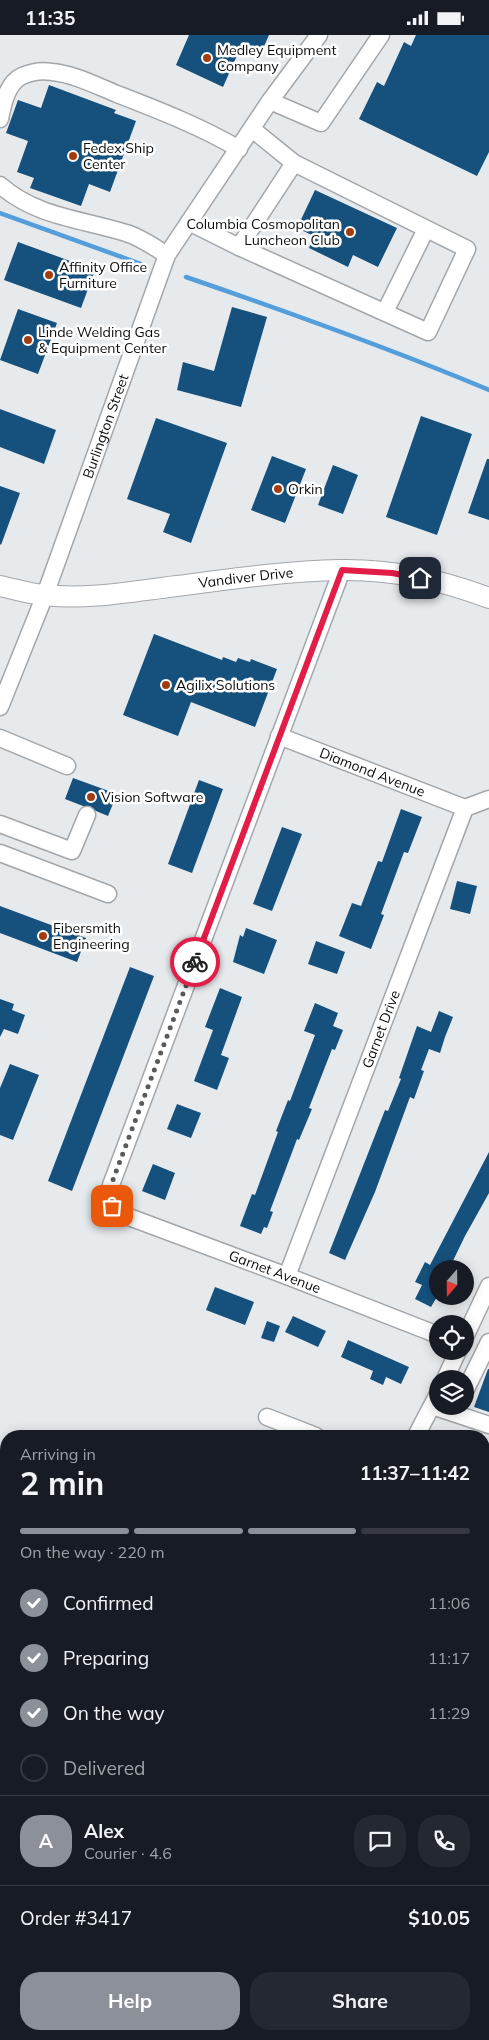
<!DOCTYPE html>
<meta charset="utf-8">
<style>
body{margin:0;font-family:Mulish,sans-serif;background:#242831;color:#f1f3f6;height:100vh;display:flex;flex-direction:column;font-size:19px;white-space:nowrap}
*{box-sizing:border-box;margin:0}
p{font-size:16px;color:#9ea1a6}
.icon{flex:none;width:28px;height:28px;fill:none;stroke:currentColor;stroke-width:2;stroke-linecap:round;stroke-linejoin:round}
.map{position:relative;flex:1;overflow:hidden}
.side{position:absolute;left:0px;top:1395px;width:490px;height:610px;display:flex;flex-direction:column;background:#171b24;border-radius:20px 20px 0 0;box-shadow:0 2px 12px #0003}
.side>*{flex:none}
.needle{width:32px;rotate:200deg}
.controls{position:absolute;left:429px;top:1225px;display:grid;gap:10px}
.controls a{display:grid;place-items:center;width:45px;height:45px;border-radius:50%;background:#171b24;box-shadow:0 2px 12px #0003;font-size:25px}
.pin{position:absolute;display:grid;place-items:center;width:42px;height:42px;color:#fff;margin:-21px;border-radius:10px;box-shadow:0 2px 8px #0006}
.courier{position:absolute;display:grid;place-items:center;width:50px;height:50px;margin:-25px;border:4px solid #e11d48;border-radius:50%;background:#fff;color:#222;box-shadow:0 1px 6px #0007}
.headline em{font-style:normal;font-weight:700}
.headline div{display:flex;flex-direction:column-reverse}
.headline{display:flex;align-items:center;justify-content:space-between;height:85px;padding:0 20px}
h1{font-size:32px;font-weight:700;line-height:38px}
.bar{display:grid;grid-template-columns:repeat(4,1fr);gap:8px 5px;align-content:center;height:60px;padding:0 20px}
.bar i{height:6px;border-radius:4px;background:#363941}
.bar .selected{background:#8c9099}
.bar p{grid-column:span 4}
.line{display:flex;align-items:center;gap:12px;padding:0 20px;border-top:1px solid #363941}
.line div{flex:1}
.round{display:grid;place-items:center;flex:none;width:52px;height:52px;border-radius:20px;background:#242831}
ol{padding:0 20px;list-style:none}
li{display:flex;align-items:center;gap:15px;height:55px}
li p{margin-inline-start:auto}
li .icon{padding:5px;border-radius:50%;background:#8c9099;color:#fff;stroke-width:4}
li:last-child{color:#9ea1a6}
li i{width:28px;height:28px;border:2px solid #363941;border-radius:50%}
.primary-button{display:flex;gap:10px;margin-top:auto;padding:10px 20px}
.primary-button a{flex:1;height:58px;border-radius:20px;background:#8c9099;color:#fff;font-size:20px;font-weight:700;line-height:58px;text-align:center}
.primary-button a+a{background:#242831;color:#f1f3f6}
.status{display:flex;justify-content:space-between;align-items:center;height:35px;padding:0 25px;background:#171b24;direction:ltr}
.status svg{height:14px;fill:currentColor}
.map>svg:first-child{display:block}
.lines{fill:none;stroke-linecap:round;stroke-linejoin:round}
.stream{stroke:#549edb;stroke-width:4.5}
.building{fill:#16517d}
.minor-casing{stroke:#a4a6a9;stroke-width:19}
.major-casing{stroke:#a4a6a9;stroke-width:22}
.minor{stroke:#fff;stroke-width:16}
.major{stroke:#fff;stroke-width:20}
.done{stroke:#585a5b;stroke-width:5;stroke-dasharray:0 9}
.route{stroke:#e11d48;stroke-width:6}
.poi-dot{fill:#a23d12;stroke:#fff;stroke-width:2}
.labels{text-anchor:middle;stroke-width:5;stroke-linejoin:round;paint-order:stroke}
.poi-label{font-size:14px;fill:#0b0c0d;stroke:#fff;text-anchor:start}
.street-label{font-size:14px;fill:#0b0c0d;stroke:#fff}
</style>
<div class="status"><b>11:35</b><svg viewBox="0 0 49 12"><path d="M0 12V9h3v3zM5 12V6h3v6zM10 12V3h3v9zM15 12V0h3v12zM26 1h20v11H26zM47 4h2v5h-2z"/></svg></div>
<div class="map">
<svg width="489" height="2005" viewBox="0 0 489 2005">
<rect width="100%" height="100%" fill="#e7eaed"/>
<g class="lines">
<g class="stream">
<path d="M0,178L141,229"/>
<path d="M186,242C288,277 389,313 489,355"/>
</g>
</g>
<g class="building">
<path d="M189,0H269L262,16L243,7L223,52L176,30Z"/>
<path d="M416,0H489V117L477,141L359,84L377,47L384,51L404,7L411,11Z"/>
<path d="M49,50L116,75L114,78L136,86L110,157L89,149L81,171L30,153L34,143L17,137L28,106L6,98L18,65L41,73Z"/>
<path d="M315,155L397,193L378,232L353,220L348,232L309,213L314,201L297,193Z"/>
<path d="M18,207L95,235L81,273L4,245Z"/>
<path d="M232,272L267,282L241,372L177,355L183,327L214,336Z"/>
<path d="M18,274L57,288L38,339L0,325Z"/>
<path d="M0,374L56,395L44,429L0,412Z"/>
<path d="M421,381L472,399L437,500L386,482Z"/>
<path d="M156,383L227,408L191,508L163,497L170,479L127,464Z"/>
<path d="M272,421L306,434L285,488L251,475Z"/>
<path d="M487,424H489V485L468,478Z"/>
<path d="M333,430L358,440L343,479L318,470Z"/>
<path d="M0,451L20,458L1,510L0,509Z"/>
<path d="M154,599L222,625L223,622L236,627L238,623L250,627L251,624L277,634L255,692L191,667L178,701L123,680Z"/>
<path d="M73,743L117,759L108,781L96,776L90,771H83L65,764Z"/>
<path d="M199,745L223,754L192,838L168,829Z"/>
<path d="M401,774L422,782L408,818L404,817L381,879L384,880L371,914L339,901L352,868L361,871L378,826L382,827Z"/>
<path d="M282,792L302,799L272,876L253,869Z"/>
<path d="M457,846L477,851L470,879L450,874Z"/>
<path d="M0,871L86,903L77,927L0,898Z"/>
<path d="M246,893L277,905L264,939L233,927L240,900L243,902Z"/>
<path d="M316,906L345,917L337,939L308,929Z"/>
<path d="M130,932L154,941L72,1156L48,1146Z"/>
<path d="M220,953L242,962L221,1020L229,1023L217,1055L194,1046L213,995L205,992Z"/>
<path d="M0,964L14,969L12,975L25,980L18,999L4,994L0,1002Z"/>
<path d="M315,968L338,978L333,991L343,995L335,1015L332,1014L309,1073L312,1074L299,1105L297,1104L270,1176L273,1177L267,1193L264,1192L261,1199L240,1191L252,1159L255,1160L278,1097L276,1096L288,1065L290,1066L315,1000L304,996Z"/>
<path d="M439,976L453,982L445,1002L440,1018L429,1014L421,1035L424,1036L414,1064L410,1062L375,1157L345,1225L329,1218L385,1075L388,1076L401,1044L399,1043L417,991L431,997Z"/>
<path d="M10,1029L39,1040L13,1105L0,1100V1053Z"/>
<path d="M177,1069L201,1078L191,1103L167,1094Z"/>
<path d="M489,1117V1158L465,1201L449,1234H438V1260L431,1272L415,1264L422,1250L415,1247L425,1227L430,1230Z"/>
<path d="M153,1129L175,1138L165,1165L142,1156Z"/>
<path d="M215,1252L254,1267L245,1290L206,1275Z"/>
<path d="M293,1281L326,1296L318,1312L285,1297Z"/>
<path d="M267,1286L280,1291L274,1307L261,1303Z"/>
<path d="M348,1305L409,1332L401,1349L386,1342L383,1350L370,1344L373,1336L341,1322Z"/>
<path d="M488,1334H489V1377L474,1372Z"/>
</g>
<g class="lines">
<defs>
<g id="minor">
<path d="M270,66L321,88L381,0"/>
<path d="M0,84C3,69 7,48 22,41C31,37 42,35 52,37C74,39 97,51 117,59C158,75 200,91 239,114"/>
<path d="M0,150C36,182 82,184 126,198C140,202 154,212 167,220"/>
<path d="M189,187L239,212L294,128L252,94"/>
<path d="M239,212L428,297L467,214L294,128"/>
<path d="M385,277L426,194"/>
<path id="s1" d="M342,535L111,1150L112,1171L129,1182L287,1241L438,1300"/>
<path id="s2" d="M0,672L45,560L167,220L270,66L319,0"/>
<path id="s3" d="M279,701L465,773"/>
<path d="M0,703L67,731"/>
<path d="M0,789L72,816L87,780"/>
<path d="M0,818L108,859"/>
<path id="s4" d="M287,1241L465,773L489,764"/>
<path d="M465,1302L489,1251"/>
<path d="M445,1344L458,1316"/>
<path d="M465,1356L489,1307"/>
<path d="M432,1371L489,1390"/>
<path d="M267,1382L316,1401"/>
<path d="M416,1401L438,1359"/>
<path d="M0,1533L6,1536"/>
<path d="M0,1701L6,1703"/>
<path d="M6,1739L1,1752L6,1754"/>
<path d="M0,1920L6,1908"/>
<path d="M314,1999L332,2005"/>
</g>
<g id="major">
<path id="s5" d="M0,551C15,554 30,559 45,560C89,565 134,556 177,551C231,544 286,536 340,535C391,534 442,545 489,563"/>
</g>
</defs>
<use href="#minor" class="minor-casing"/>
<use href="#major" class="major-casing"/>
<use href="#minor" class="minor"/>
<use href="#major" class="major"/>
</g>
<g class="lines">
<path class="done" d="M112,1171L111,1150L195,927"/>
<path class="route" d="M195,927L342,535L392,538L420,543"/>
</g>
<g class="poi-dot">
<circle cx="207" cy="23" r="5"/>
<circle cx="73" cy="121" r="5"/>
<circle cx="350" cy="197" r="5"/>
<circle cx="49" cy="240" r="5"/>
<circle cx="28" cy="305" r="5"/>
<circle cx="278" cy="454" r="5"/>
<circle cx="166" cy="650" r="5"/>
<circle cx="91" cy="762" r="5"/>
<circle cx="43" cy="901" r="5"/>
</g>
<g class="labels">
<g class="poi-label">
<text x="217" y="20">Medley Equipment<tspan x="217" dy="16">Company</tspan></text>
<text x="83" y="118">Fedex Ship<tspan x="83" dy="16">Center</tspan></text>
<text x="340" y="194" text-anchor="end">Columbia Cosmopolitan<tspan x="340" dy="16">Luncheon Club</tspan></text>
<text x="59" y="237">Affinity Office<tspan x="59" dy="16">Furniture</tspan></text>
<text x="38" y="302">Linde Welding Gas<tspan x="38" dy="16">&amp; Equipment Center</tspan></text>
<text x="288" y="459">Orkin</text>
<text x="176" y="655">Agilix Solutions</text>
<text x="101" y="767">Vision Software</text>
<text x="53" y="898">Fibersmith<tspan x="53" dy="16">Engineering</tspan></text>
</g>
<g class="street-label">
<text dy="5" stroke="none"><textPath href="#s2" startOffset="300">Burlington Street</textPath></text>
<text dy="5" stroke="none"><textPath href="#s5" startOffset="248">Vandiver Drive</textPath></text>
<text dy="5" stroke="none"><textPath href="#s3" startOffset="100">Diamond Avenue</textPath></text>
<text dy="5" stroke="none"><textPath href="#s4" startOffset="264">Garnet Drive</textPath></text>
<text dy="5" stroke="none"><textPath href="#s1" startOffset="854">Garnet Avenue</textPath></text>
</g>
</g>
</svg>
<div class="controls">
<a><svg class="needle" viewBox="-14 -14 28 28"><path d="M0-13l5 13h-10z" fill="#e53935"/><path d="M0 13l5-13h-10z" fill="#9ea1a6"/></svg></a>
<a><svg class="icon" aria-label="locate" viewBox="0 0 24 24"><circle cx="12" cy="12" r="6"/><path d="M12 2v4M12 18v4M2 12h4M18 12h4"/></svg></a>
<a><svg class="icon" aria-label="layers" viewBox="0 0 24 24"><path d="M12 4l9 5-9 5-9-5zM3 14l9 5 9-5"/></svg></a>
</div>
<div class="pin" style="left:112px;top:1171px;background:#ea580c"><svg class="icon" aria-label="bag" viewBox="0 0 24 24"><path d="M5 8h14l-1 12H6zM9 8a3 3 0 0 1 6 0"/></svg></div>
<div class="pin" style="left:420px;top:543px;background:#1f2937"><svg class="icon" aria-label="home" viewBox="0 0 24 24"><path d="M3 11l9-7 9 7M6 9v11h12V9"/></svg></div>
<div class="courier" style="left:195px;top:927px"><svg class="icon" aria-label="bike" viewBox="0 0 24 24"><circle cx="6" cy="16" r="4"/><circle cx="18" cy="16" r="4"/><path d="M6 16l4-8h5l3 8M10 8l3 8H6M13 5h3"/></svg></div>
<section class="side">
<div class="headline"><div><h1>2 min</h1><p>Arriving in</p></div><em>11:37–11:42</em></div>
<div class="bar"><i class="selected"></i><i class="selected"></i><i class="selected"></i><i></i><p>On the way · 220 m</p></div>
<ol>
<li><svg class="icon" aria-label="check" viewBox="0 0 24 24"><path d="M5 12l5 5 9-10"/></svg>Confirmed<p>11:06</p></li>
<li><svg class="icon" aria-label="check" viewBox="0 0 24 24"><path d="M5 12l5 5 9-10"/></svg>Preparing<p>11:17</p></li>
<li><svg class="icon" aria-label="check" viewBox="0 0 24 24"><path d="M5 12l5 5 9-10"/></svg>On the way<p>11:29</p></li>
<li><i></i>Delivered</li>
</ol>
<div class="line" style="height:90px"><b class="round" style="background:#8c9099;color:#fff">A</b><div><b>Alex</b><p>Courier · 4.6</p></div><a class="round"><svg class="icon" aria-label="chat" viewBox="0 0 24 24"><path d="M4 5h16v11H9l-5 4z"/></svg></a><a class="round"><svg class="icon" aria-label="phone" viewBox="0 0 24 24"><path d="M5 4h4l2 5-3 2q2 4 5 5l2-3 5 2v4C11 20 4 13 5 4z"/></svg></a></div>
<div class="line" style="height:65px"><div>Order #3417</div><b>$10.05</b></div>
<div class="primary-button"><a>Help</a><a>Share</a></div>
</section>
</div>
